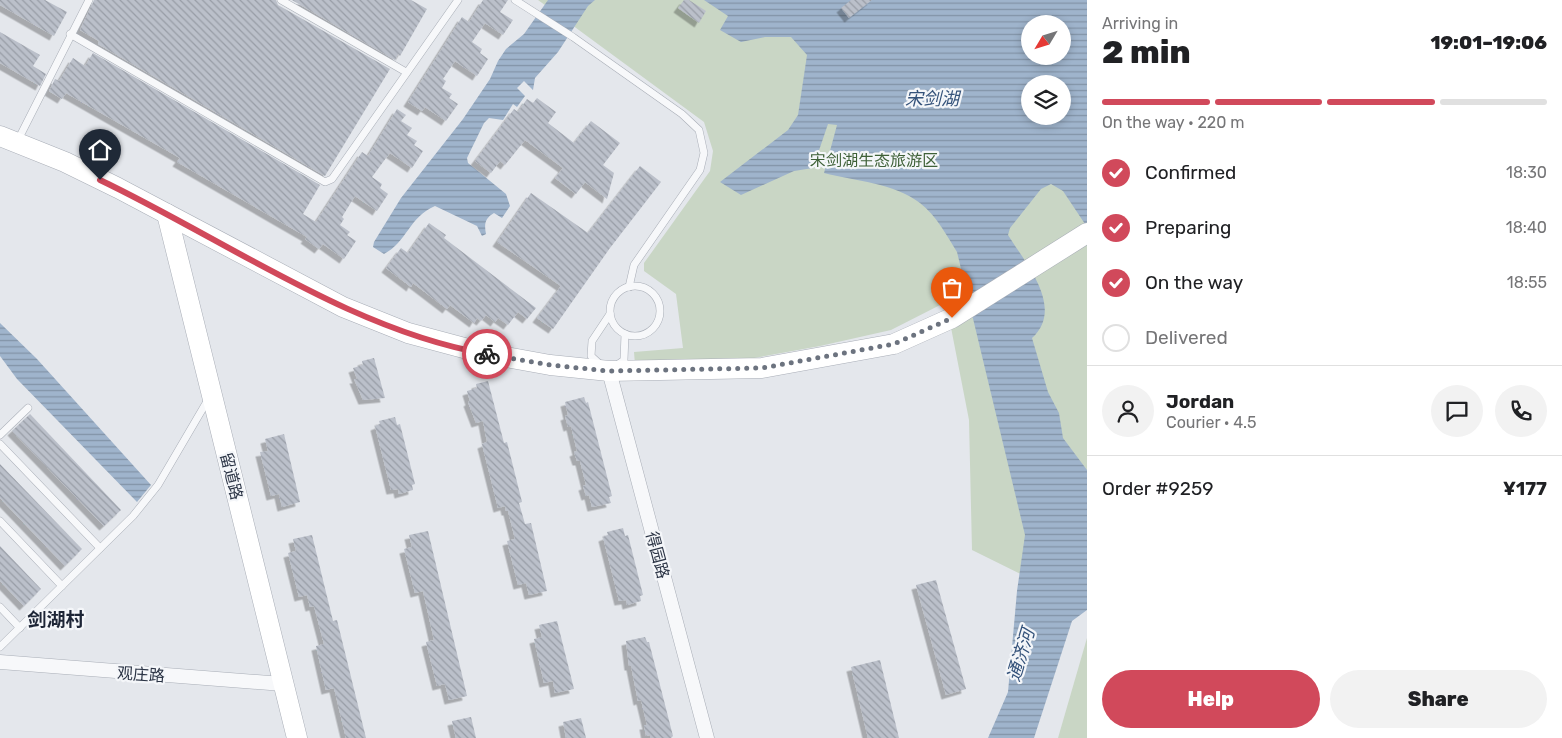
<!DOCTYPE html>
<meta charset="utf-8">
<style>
body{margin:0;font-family:Rubik,"Noto Sans SC",sans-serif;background:#f2f2f2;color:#202124;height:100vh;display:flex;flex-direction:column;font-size:19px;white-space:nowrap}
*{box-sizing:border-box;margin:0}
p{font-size:16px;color:#757577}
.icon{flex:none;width:28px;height:28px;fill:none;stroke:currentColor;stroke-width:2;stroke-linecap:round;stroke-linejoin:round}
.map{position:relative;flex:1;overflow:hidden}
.panel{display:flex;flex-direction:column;background:#fff;width:475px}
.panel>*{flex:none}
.needle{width:32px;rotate:232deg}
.fabs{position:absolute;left:1021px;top:15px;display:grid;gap:10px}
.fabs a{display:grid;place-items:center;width:50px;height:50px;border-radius:50%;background:#fff;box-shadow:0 2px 8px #0003;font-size:25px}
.pin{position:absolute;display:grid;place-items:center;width:42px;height:42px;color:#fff;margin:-51px -21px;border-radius:50% 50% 50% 0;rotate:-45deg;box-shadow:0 0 5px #0007}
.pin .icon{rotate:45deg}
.courier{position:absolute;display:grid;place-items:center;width:50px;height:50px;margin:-25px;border:4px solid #d1495b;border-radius:50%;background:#fff;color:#222;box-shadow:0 1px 6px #0007}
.overview em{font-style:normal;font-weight:800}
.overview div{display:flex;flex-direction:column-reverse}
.overview{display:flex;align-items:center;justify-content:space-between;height:85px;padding:0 15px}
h1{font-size:32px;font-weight:800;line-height:38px}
.bar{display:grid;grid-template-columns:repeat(4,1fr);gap:8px 5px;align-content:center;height:60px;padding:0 15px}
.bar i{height:6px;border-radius:4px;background:#e0e0e0}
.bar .selected{background:#d1495b}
.bar p{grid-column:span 4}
.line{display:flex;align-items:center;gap:12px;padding:0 15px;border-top:1px solid #e0e0e0}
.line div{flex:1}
.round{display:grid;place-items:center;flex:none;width:52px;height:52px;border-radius:26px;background:#f2f2f2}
ol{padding:0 15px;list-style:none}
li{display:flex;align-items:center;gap:15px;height:55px}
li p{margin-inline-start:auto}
li .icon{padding:5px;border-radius:50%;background:#d1495b;color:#fff;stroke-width:4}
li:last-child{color:#757577}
li i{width:28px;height:28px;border:2px solid #e0e0e0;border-radius:50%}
.primary-button{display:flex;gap:10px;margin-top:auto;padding:10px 15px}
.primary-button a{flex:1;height:58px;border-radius:30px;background:#d1495b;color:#fff;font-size:20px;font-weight:800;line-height:58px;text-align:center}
.primary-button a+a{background:#f2f2f2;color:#202124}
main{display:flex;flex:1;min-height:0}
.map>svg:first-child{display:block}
.green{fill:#c9d6c5;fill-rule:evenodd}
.water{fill:url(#water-rules);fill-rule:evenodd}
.building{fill:url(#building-back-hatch);filter:url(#shadow)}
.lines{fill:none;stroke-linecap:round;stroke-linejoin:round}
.lane-casing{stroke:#a9aeb7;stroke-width:8}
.street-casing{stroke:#a9aeb7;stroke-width:15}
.secondary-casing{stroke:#a9aeb7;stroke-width:21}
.lane{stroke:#f7f8fa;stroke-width:7}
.street{stroke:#f7f8fa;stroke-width:14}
.secondary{stroke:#fff;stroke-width:20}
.done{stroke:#6c737f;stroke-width:5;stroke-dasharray:0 9}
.route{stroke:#d1495b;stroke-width:6}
.labels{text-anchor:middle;stroke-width:4.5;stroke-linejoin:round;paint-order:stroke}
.park-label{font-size:16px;fill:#3f6138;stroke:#f4f6f9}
.street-label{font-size:16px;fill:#2b3445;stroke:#f4f6f9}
.water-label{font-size:18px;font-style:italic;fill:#34527a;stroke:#f4f6f9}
.quarter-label{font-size:19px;font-weight:bold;fill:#1d2536;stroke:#f4f6f9}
</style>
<main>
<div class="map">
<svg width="1087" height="738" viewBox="0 0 1087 738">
<defs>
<pattern id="water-rules" width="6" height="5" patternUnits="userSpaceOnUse" patternTransform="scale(1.25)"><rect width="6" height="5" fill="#9fb4cc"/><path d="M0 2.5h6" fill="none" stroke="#8293a7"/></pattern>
<pattern id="building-back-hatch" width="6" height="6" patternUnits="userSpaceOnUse" patternTransform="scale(1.25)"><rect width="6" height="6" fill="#bbc0ca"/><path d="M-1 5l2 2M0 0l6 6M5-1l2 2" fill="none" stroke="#989da6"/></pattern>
<filter id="shadow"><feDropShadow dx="-4.5" dy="4.5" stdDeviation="0" flood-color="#0004"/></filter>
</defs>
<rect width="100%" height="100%" fill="#e4e7ec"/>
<g class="green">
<path d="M538,0H1087V607L972,550L969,420L946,302L891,330L820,346L749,359L635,365L634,352L683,348L676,294L644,271V263L710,171L713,151L704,122ZM1030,24H1062V56H1030ZM1030,84H1062V116H1030Z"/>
<path d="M1087,638V738H1058Z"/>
</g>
<g class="water">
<path d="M548,0H595L588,6L558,52L535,78L533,90L524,81L517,88L525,96L517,107L513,104L503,120L489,118L484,123L467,158L468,163L506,194L510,206L502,218L494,213C485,218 484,224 486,234L482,236L477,226L435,206C409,217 407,242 384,254L373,247L374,242L401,198L463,119L490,79L498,61L506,49L524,34Z"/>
<path d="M704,0H1087V227L1063,191L1051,184L1041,189L1010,228L1008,235C1026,264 1065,308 1032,338L1048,392L1059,413L1063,438L1087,470V610L1072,621L1034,738H988L1008,692L1017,591L1025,535L957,252C947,236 936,215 920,203C894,183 855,181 824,173L837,125L828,124L813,168L794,171L741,195L720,182L788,130L798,115L807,55L791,37H765L741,42L720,30L728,16ZM1030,24H1062V56H1030ZM1030,84H1062V116H1030Z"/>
<path d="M0,323L37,359L151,485L137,502L17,379L0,356Z"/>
</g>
<g class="building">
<path d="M0,0H45L67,12L54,36L0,5Z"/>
<path d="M94,0H276L278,5L390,69L325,176L98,44L99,41L80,30Z"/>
<path d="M292,0H411L427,9L400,56L398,54L395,60Z"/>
<path d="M483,0H508L500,12L513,20L503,35L485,23L472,42L482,49L480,53L488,59L477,76L455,61L443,79L446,81L442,88L452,94L449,98L458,104L446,121L425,107L422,111L408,102L462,17L469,22Z"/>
<path d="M684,0H689L706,11L699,23L678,8Z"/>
<path d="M851,0H872L849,18L841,8Z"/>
<path d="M0,32L40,55L33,66L46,74L40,86L0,63Z"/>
<path d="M93,53L320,185L303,214L316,222L362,152L368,156L397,109L406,115L401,121L412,128L407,135L417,141L414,145L423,151L412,168L390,153L386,158L372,177L382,184L380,188L388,194L377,211L355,196L342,217L344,219L340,225L350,232L347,235L356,241L344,259L323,244L319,249L305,239L307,237L177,162L180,158L66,93L62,99L49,91L55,79L59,81L73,58L85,66Z"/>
<path d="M537,98L556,112L548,123L574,143L591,121L620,143L603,165L614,173L607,199L585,182L576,194L555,178L563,168L525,140L505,165L500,161L491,173L475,161L514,109L518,112L527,99L533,103Z"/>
<path d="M640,166L661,182L610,248L553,329L537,318L561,286L497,242L531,193L588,233Z"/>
<path d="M429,223L446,235L444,238L536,308L527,319L518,312L508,325L498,318L495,322L486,315L481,321L477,318L474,323L450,305L447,309L413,283L411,287L386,268L401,248L408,253Z"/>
<path d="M374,358L385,398L363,400L354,379H357L353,368L363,365L362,361Z"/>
<path d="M488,381L504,443L507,442L522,502L519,503L525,524L531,523L547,591L529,595L526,583L518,585L507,541L515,539L508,511H506L505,506L498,508L482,444L487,442L483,421L476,423L468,402L470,401L467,391L477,388L476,384Z"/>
<path d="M584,397L586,403L588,402L612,496L609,497L611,503L592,507L589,495L586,496L583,486L586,485L580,461H577L574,452L577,451L571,426L568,427L565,416L568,415L565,402Z"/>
<path d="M30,414L121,510L104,526L12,431Z"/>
<path d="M395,417L397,425L400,424L415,484L412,485L413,490L399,494L398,489L391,490L375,426L380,424L379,421Z"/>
<path d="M284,434L300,502L282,507L279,494L271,496L260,452L268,451L265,439Z"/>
<path d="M0,464L82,549L65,566L0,498Z"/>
<path d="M623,528L625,536L628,535L643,595L640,596L641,601L627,605L626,600L619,601L603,537L608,535L607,532Z"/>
<path d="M428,531L467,696L449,700L445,684L437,686L426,642L434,640L423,591L415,593L404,549L412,547L409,535Z"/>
<path d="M312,535L333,621L337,620L366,738H346L334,688L326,690L316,646L324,644L314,606L310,607L307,595L299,597L288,553L296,551L293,539Z"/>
<path d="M0,546L41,589L24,606L0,581Z"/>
<path d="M936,580L966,689L946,695L916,585Z"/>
<path d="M557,621L574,689L555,693L553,681L544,683L534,639L542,637L539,625Z"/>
<path d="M645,637L647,642H649L673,736L671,738H650V735L646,736L644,725H647L641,700L638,701L631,666H629L626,641Z"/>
<path d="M880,660L899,738H868L851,667Z"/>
<path d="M471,717L476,738H456L452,721Z"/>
<path d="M581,718L586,738H566L563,722Z"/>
</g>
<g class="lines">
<defs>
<g id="lane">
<path d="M281,0L406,72"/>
<path d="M515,0L573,37L682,114L699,130L704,153L700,170L634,265L629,287"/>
<path d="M70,34L325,182L332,179L458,0"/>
<path d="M17,142L89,0"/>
<circle cx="635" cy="311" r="25"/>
<path d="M617,365L624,360L625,334"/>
<path d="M602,366L591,356L592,341L610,314"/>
<path d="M0,435L28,408"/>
<path d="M0,444L100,548"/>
<path d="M0,521L62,586"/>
<path d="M0,607L20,628"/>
<path d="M0,647L133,516L158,485L209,398"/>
</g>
<g id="street">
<path d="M609,371L707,738"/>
<path d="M0,662L283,684"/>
</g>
<g id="secondary">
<path d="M0,136L65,162L118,188L343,307L408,333L479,352L550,365L609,371L762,368L894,344L952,318L1087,233"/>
<path d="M167,214L297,738"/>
</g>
</defs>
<use href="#lane" class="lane-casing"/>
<use href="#street" class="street-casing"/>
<use href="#secondary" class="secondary-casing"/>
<use href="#lane" class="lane"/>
<use href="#street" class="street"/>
<use href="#secondary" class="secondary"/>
</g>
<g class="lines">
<path class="done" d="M487,354L550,365L608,371L762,368L894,344L952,318"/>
<path class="route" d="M100,180C224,239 352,331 487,354"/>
</g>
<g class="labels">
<g class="park-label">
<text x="874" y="166">宋剑湖生态旅游区</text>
</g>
<g class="street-label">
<text transform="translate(232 476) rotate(76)" y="6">留道路</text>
<text transform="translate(658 555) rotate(75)" y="6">得园路</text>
<text transform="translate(141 674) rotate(4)" y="6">观庄路</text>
</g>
<g class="water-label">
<text x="932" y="105">宋剑湖</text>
<text transform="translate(1021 655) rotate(-73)" y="6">通济河</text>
</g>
<g class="quarter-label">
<text x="56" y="626">剑湖村</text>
</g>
</g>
</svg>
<div class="fabs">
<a><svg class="needle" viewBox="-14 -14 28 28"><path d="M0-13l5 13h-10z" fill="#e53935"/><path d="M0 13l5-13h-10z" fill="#757577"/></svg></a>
<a><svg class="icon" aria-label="layers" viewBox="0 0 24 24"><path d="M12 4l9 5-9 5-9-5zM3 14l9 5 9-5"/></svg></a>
</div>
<div class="pin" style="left:952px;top:318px;background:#ea580c"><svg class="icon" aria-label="bag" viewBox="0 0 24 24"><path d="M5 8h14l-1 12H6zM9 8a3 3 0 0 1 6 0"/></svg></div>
<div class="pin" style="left:100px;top:180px;background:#1f2937"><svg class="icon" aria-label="home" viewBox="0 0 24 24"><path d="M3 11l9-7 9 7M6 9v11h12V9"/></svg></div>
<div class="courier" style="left:487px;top:354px"><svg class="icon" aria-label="bike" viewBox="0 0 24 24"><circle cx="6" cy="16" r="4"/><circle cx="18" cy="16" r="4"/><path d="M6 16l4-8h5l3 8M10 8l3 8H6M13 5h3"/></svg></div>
</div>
<section class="panel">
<div class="overview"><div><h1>2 min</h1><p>Arriving in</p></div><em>19:01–19:06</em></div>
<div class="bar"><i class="selected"></i><i class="selected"></i><i class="selected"></i><i></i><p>On the way · 220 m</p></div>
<ol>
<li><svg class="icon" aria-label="check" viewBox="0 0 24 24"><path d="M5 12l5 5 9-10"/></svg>Confirmed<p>18:30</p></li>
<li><svg class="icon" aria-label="check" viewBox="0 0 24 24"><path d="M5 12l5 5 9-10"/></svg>Preparing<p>18:40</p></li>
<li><svg class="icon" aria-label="check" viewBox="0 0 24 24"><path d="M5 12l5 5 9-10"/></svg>On the way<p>18:55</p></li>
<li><i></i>Delivered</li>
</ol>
<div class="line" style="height:90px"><a class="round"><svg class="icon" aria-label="person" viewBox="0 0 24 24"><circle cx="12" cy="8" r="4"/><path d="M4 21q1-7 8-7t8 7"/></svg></a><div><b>Jordan</b><p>Courier · 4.5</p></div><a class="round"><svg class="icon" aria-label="chat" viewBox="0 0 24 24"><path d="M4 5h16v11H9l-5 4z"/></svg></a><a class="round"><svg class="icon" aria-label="phone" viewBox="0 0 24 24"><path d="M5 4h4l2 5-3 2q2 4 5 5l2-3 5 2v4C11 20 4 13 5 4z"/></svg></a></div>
<div class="line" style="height:65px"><div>Order #9259</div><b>¥177</b></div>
<div class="primary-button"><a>Help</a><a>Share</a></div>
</section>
</main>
